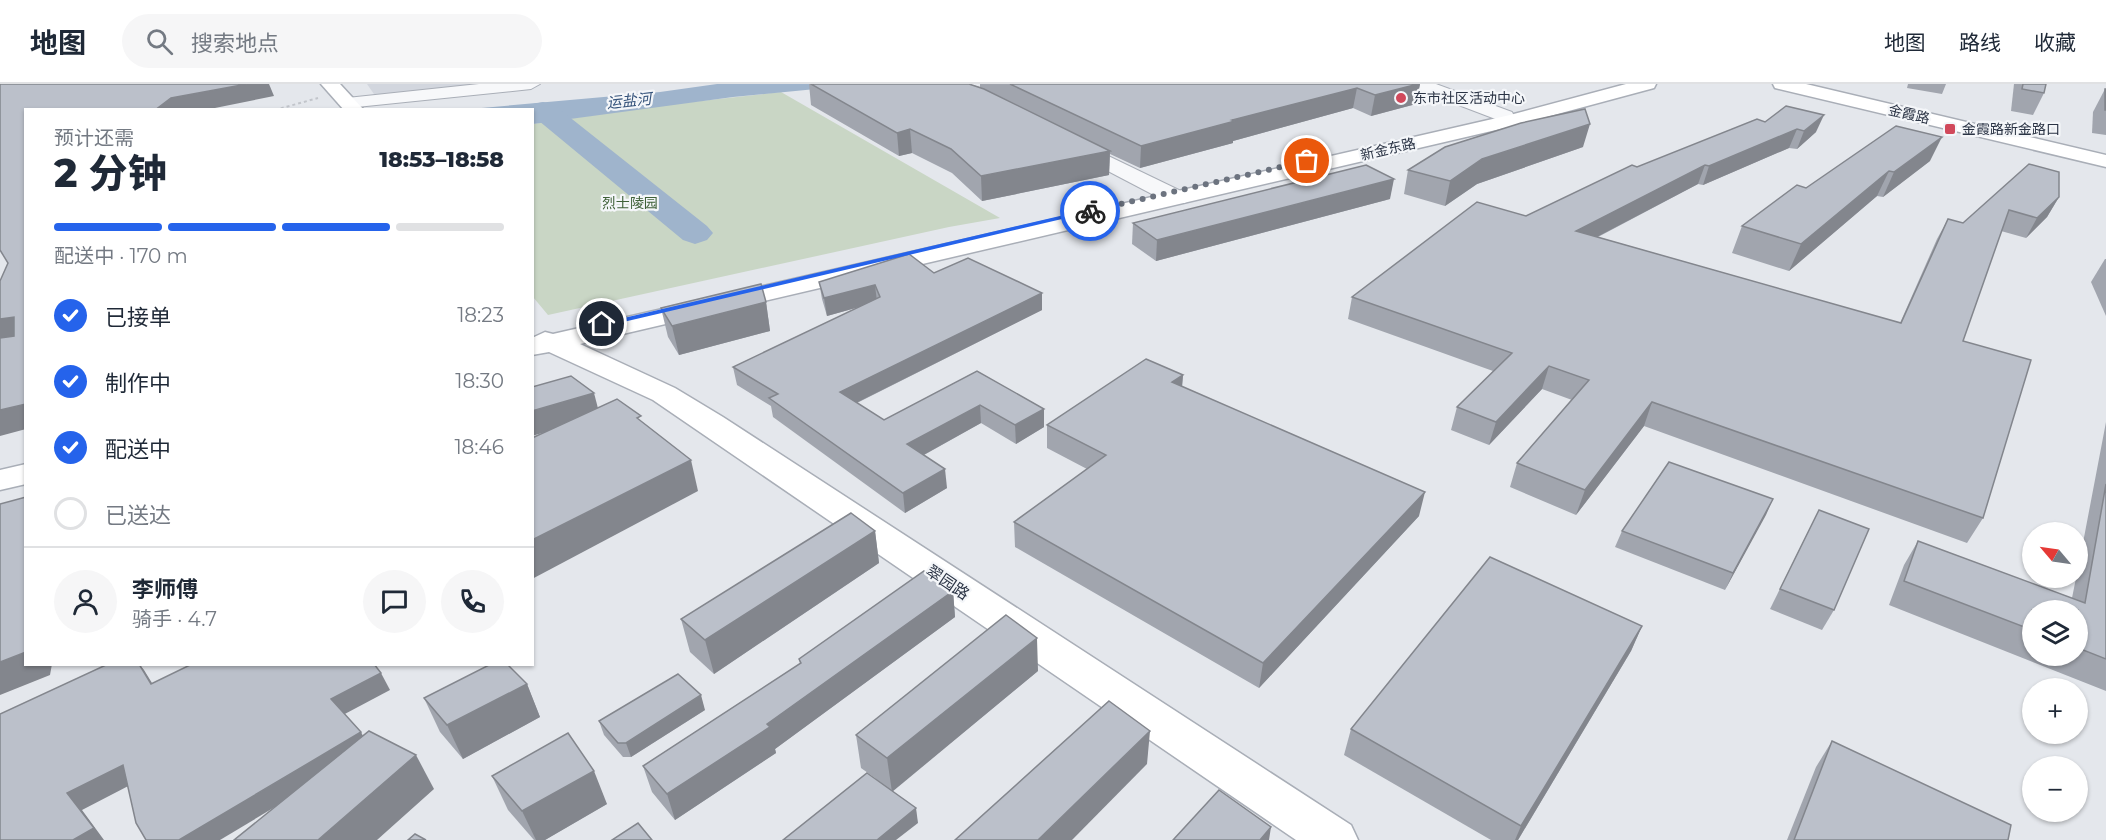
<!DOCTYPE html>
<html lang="zh">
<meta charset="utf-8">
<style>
body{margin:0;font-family:Montserrat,"Noto Sans SC",sans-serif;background:#f6f6f7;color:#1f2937;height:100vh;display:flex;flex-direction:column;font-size:22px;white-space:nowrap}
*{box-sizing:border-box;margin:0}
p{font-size:20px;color:#747a83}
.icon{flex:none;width:33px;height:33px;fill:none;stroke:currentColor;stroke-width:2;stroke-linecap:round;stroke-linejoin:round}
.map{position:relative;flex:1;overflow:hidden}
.panel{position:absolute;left:24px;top:24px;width:510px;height:558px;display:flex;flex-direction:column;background:#fff;border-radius:0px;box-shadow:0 2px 4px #0004}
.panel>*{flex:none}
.needle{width:39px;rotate:299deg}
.tools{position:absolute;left:2022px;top:438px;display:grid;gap:12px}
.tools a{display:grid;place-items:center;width:66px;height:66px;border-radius:50%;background:#fff;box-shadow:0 2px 4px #0004;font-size:30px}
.pin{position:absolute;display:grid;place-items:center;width:51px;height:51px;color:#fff;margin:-26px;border:3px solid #fff;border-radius:50%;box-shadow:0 2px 6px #0007}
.courier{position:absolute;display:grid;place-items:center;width:60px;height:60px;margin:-30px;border:4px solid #2563eb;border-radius:50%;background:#fff;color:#222;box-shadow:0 2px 8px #0007}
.summary em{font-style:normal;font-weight:800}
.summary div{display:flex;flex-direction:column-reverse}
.summary{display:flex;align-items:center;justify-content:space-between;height:102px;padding:0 30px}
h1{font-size:39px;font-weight:800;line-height:45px}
.bar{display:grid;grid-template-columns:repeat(4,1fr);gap:9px 6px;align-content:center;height:72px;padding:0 30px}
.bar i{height:8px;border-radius:4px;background:#e0e1e3}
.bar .on{background:#2563eb}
.bar p{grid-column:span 4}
.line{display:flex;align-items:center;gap:15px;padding:0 30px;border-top:2px solid #e0e1e3}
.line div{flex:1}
.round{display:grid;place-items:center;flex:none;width:63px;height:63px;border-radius:32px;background:#f6f6f7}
ol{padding:0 30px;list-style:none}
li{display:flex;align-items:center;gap:18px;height:66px}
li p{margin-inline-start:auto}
li .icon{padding:6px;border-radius:50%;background:#2563eb;color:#fff;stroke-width:4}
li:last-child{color:#747a83}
li i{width:33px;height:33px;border:3px solid #e0e1e3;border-radius:50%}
header{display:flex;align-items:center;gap:36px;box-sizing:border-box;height:84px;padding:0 30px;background:#fff;border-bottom:2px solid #e0e1e3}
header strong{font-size:28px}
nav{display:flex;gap:33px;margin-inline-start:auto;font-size:21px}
.search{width:420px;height:54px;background:#f6f6f7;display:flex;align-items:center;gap:15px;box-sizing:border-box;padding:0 21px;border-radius:33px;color:#747a83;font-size:22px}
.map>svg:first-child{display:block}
.built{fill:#d2d6de}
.green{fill:#c9d6c5}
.water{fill:#9fb4cc}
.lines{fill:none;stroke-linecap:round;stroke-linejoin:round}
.river{fill:#9fb4cc;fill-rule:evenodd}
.street-casing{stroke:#a9aeb7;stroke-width:2}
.secondary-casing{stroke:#a9aeb7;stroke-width:3}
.path{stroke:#c2c5cb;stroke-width:2;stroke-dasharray:3 3;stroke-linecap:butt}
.street{fill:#f7f8fa;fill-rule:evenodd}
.secondary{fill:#fff;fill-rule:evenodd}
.wall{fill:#a1a5ae;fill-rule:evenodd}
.shaded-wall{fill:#83868d}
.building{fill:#bbc0ca;stroke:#83868d;stroke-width:1.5}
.route{fill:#2563eb}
.done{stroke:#6c737f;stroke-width:6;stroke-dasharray:0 10.8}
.poi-dot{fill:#d1495b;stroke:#f4f6f9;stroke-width:2}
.labels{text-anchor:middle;stroke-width:4.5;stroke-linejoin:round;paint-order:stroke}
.far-poi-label{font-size:14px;fill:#2b3445;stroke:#f4f6f9;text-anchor:start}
.far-street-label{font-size:14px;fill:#2b3445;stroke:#f4f6f9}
.far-park-label{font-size:14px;fill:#3f6138;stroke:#f4f6f9}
.far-water-label{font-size:15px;font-style:italic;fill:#34527a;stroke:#f4f6f9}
.street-label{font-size:16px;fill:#2b3445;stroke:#f4f6f9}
</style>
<header>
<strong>地图</strong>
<div class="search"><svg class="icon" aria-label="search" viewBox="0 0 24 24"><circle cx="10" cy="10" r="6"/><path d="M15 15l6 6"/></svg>搜索地点</div>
<nav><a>地图</a><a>路线</a><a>收藏</a></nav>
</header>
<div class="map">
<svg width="2106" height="756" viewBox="0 0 2106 756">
<rect width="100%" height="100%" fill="#e4e7ec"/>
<path class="built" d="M367,0H492L376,13Z"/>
<path class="green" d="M781,8L1000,134L949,143L548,231L533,213L532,40L664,21Z"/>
<path class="water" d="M717,0H867L733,13L533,40L532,26H459L660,8Z"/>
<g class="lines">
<path class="river" d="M543,18L553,20L707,142L713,149L707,156L695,160L683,156L533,32L532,26H529L533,20Z"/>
<defs>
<g id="street">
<path d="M479,0H540L531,5L347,24L338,19L347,14Z"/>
<path d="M1411,0H1436L1512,28L1514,32L1512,36H1498L1414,4Z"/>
<path d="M1071,54L1185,109L1188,114L1185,119H1169L1064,64L1061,60L1064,56Z"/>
</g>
<g id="secondary">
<path d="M321,0H340L364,26H344Z"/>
<path d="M1626,0H1656L1654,4L1513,42L580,260L675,304L723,333L1351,741L1358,756H1296L653,316L549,268L532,271V254L545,248L553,250L1510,31Z"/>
<path d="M1773,0H1806L2106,71V83L1775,4Z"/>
<path d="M26,380V400L0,406V386Z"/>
</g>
</defs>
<use href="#street" class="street-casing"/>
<use href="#secondary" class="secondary-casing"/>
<path class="path" d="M275,26L318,14"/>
<use href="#street" class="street"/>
<use href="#secondary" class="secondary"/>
</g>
<g class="wall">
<path d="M809,0H969L980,3V0H1420L1416,20L1371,32L1353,24L1233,57V59L1140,84L1110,70L1109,91L982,117L952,89L912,69L899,72L811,21Z"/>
<path d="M1908,0H1946L1942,10L1907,4Z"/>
<path d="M2014,0H2046L2044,9L2033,31L2011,27Z"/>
<path d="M2105,5H2106V51L2092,49L2093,28Z"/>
<path d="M1765,38L1816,48L1797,65L1789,64L1703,101L1698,100L1598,153L1900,239L1937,155L1948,135L1963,139L2059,113L2047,133L2026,154L2001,147L1963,257L1983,434L1967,459L1644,342L1576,431L1510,403L1517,379L1572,316L1542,305L1489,361L1451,346L1457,323L1493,287L1348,235L1352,213L1526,132L1637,83Z"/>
<path d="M1583,63L1477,100L1445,122L1404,110L1408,86Z"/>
<path d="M1930,77L1883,113L1877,112L1789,187L1732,169L1742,142L1806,104Z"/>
<path d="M1390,115L1156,177L1132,160L1133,139Z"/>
<path d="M2105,175H2106V232L2091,198Z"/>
<path d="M934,189L1042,209V226L857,319L884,336L977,287L1044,325V343L1016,360L981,339L924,371L947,404L905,429L773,333L771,322L737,301L733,283L859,223L827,232L822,215L819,198Z"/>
<path d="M766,218L770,247L679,271L668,253L661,224Z"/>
<path d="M1183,291L1182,303L1419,432L1259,604L1015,463L1014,438L1087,385L1047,364V341Z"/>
<path d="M2106,338V607L1889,521L1904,481L1918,457L2072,514L2076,494H2078V485ZM2032,526H2078V572H2032Z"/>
<path d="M1773,415L1725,506L1615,463L1622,447Z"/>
<path d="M1819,426L1834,526L1822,546L1770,525Z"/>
<path d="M875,447L879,479L714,590L690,568L681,535Z"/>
<path d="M953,507L955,533L775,665L776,669L675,736L652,708L643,682L800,580L799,575Z"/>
<path d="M1642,542L1631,567L1518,756H1491L1344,671L1351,645Z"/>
<path d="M1038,587L892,707L918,739L875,694L861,684L856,651Z"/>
<path d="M527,600L540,633L463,675L440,648L424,614Z"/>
<path d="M705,626L631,673H623L604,651L599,637Z"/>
<path d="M1832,657L2008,756H1787L1816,683Z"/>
<path d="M492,692L607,720L545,756H534L508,726Z"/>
</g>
<g class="shaded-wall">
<path d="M247,0H269L274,12L205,26H155L171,14Z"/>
<path d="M1418,0H1420L1416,20L1371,32L1375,11Z"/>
<path d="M1357,4L1353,24L1233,57V59L1140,84L1141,62L1232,36Z"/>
<path d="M1824,31L1816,48L1797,65L1804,47Z"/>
<path d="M1590,40L1583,63L1477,100L1445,122L1450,97L1482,75Z"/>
<path d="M910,45L912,69L899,72L897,49Z"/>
<path d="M1797,45L1789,64L1703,101L1709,82Z"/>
<path d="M1942,53L1930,77L1883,113L1894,88Z"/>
<path d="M1110,67L1109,91L982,117L981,92Z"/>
<path d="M1705,81L1698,100L1570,167L1576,147Z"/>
<path d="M1889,87L1877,112L1789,187L1801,160Z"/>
<path d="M1394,95L1390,115L1156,177L1157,156Z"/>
<path d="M2059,113L2047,133L2026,154L2037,134Z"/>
<path d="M875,201L877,218L827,232L824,214Z"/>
<path d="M1042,209V226L842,326L840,308Z"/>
<path d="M766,218L770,247L679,271L672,242Z"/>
<path d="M14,233L26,251L0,258V235Z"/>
<path d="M1549,282L1542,305L1489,361L1496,338Z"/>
<path d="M1183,291L1181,314L1172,298Z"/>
<path d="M594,309L600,332L532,352V327Z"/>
<path d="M1652,318L1644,342L1576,431L1585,406Z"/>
<path d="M26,320V345L0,352V326Z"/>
<path d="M980,321L981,339L909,379L907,360Z"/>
<path d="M1044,325V343L1016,360L1015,341Z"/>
<path d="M691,376L698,407L532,495V456Z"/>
<path d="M945,385L947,404L905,429L903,409Z"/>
<path d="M1425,408L1419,432L1259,604L1263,579Z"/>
<path d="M1773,415L1766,431L1725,506L1733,489Z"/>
<path d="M875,447L879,479L714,590L705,556Z"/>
<path d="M953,507L955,533L775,665L776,669L675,736L667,710L767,640Z"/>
<path d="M1642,542L1631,567L1518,756H1515L1521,742Z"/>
<path d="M1037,554L1038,587L892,708L887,674Z"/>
<path d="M26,568V580H52L50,591L0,611V578Z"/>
<path d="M139,580L144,586L163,617L151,600Z"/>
<path d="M381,589L390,606L341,632L331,615Z"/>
<path d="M527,600L540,633L463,675L447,641Z"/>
<path d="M701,611L705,626L631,673L626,659Z"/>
<path d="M1150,647L1147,680L1072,756H1038Z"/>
<path d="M361,648L370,666L220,756H179Z"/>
<path d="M416,671L434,705L377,756H318Z"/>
<path d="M123,681L136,698L82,726L104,756H73L67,709Z"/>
<path d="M594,687L607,720L545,756H536L522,727Z"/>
<path d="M916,724L918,739L896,756H877Z"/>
<path d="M1271,743L1269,756H1260Z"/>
</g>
<g class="building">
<path d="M0,0H247L171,14L155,26H26V320L0,326V254L14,252V233L0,235V197L8,179L0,166Z"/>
<path d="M811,0H969L984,5L1110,67L981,92L951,65L910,45L897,49Z"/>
<path d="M1010,0H1418L1375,11L1357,4L1232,36L1235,37L1141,62Z"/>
<path d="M2023,0H2046L2044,9L2022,5Z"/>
<rect x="2105" y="5" width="1" height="21"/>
<path d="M1786,22L1824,31L1804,47L1797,45L1709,82L1705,81L1576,147L1901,239L1948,135L1963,139L2029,80L2059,88V113L2037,134L2009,126L1963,257L2031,276L1983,434L1652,318L1585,406L1517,379L1589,296L1549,282L1496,338L1457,323L1512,269L1352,213L1477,118L1526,132L1632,81L1637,83L1757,35L1765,38Z"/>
<path d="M1585,25L1590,40L1482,75L1450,97L1408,86L1445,63L1521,39Z"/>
<path d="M1896,42L1942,53L1894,88L1889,87L1801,160L1742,142L1797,101L1806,104Z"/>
<path d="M1366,81L1394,95L1157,156L1133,139Z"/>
<path d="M909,170L934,189L968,174L1042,209L840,308L884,336L977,287L1044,325L1015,341L980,321L907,360L945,385L903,409L769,314L778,310L733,283L880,213L875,201L824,214L819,198Z"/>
<path d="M761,200L766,218L672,242L661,224Z"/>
<path d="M1146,275L1183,291L1172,298L1425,408L1263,579L1014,438L1106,371L1047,341Z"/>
<path d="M571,292L594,309L532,327V303Z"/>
<path d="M617,315L641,332L637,334L691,376L532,456V354Z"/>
<path d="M1669,378L1773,415L1733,489L1622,447Z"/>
<path d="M2106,400V575L2078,564V526H2032V546L1904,497L1918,457L2085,519Z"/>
<path d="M26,413V568L0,578V420Z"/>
<path d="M1819,426L1869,445L1834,526L1780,505Z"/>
<path d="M851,429L875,447L705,556L681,535Z"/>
<path d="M1490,473L1642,542L1521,742L1351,645Z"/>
<path d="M924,487L953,507L767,640L770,643L667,710L643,682L801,579L799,575Z"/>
<path d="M1006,531L1037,554L887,674L856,651Z"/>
<path d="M108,580H139L151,600L192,580H374L381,589L331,615L361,648L179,756H146L136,739L123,681L67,709L94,744L73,756H0V630Z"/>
<path d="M491,580H507L527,600L447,641L424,614Z"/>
<path d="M678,590L701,611L626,659H618L599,637Z"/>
<path d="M1109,617L1150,647L1038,756H955Z"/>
<path d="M369,647L416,671L318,756H234Z"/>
<path d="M568,649L594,687L522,727L492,692Z"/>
<path d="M1832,657L2011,741L2008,756H1794Z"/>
<path d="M867,689L916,724L877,756H783Z"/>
<path d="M1219,706L1271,743L1260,756H1173Z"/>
<path d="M638,739L652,756H612Z"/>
<path d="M415,750L426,756H408Z"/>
</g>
<path class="route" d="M1090,125L1092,128L602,243L598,240Z"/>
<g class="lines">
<path class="done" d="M1090,127L1307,77"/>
</g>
<g class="poi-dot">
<circle cx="1401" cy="14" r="6"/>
<rect x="1944" y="39" width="12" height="12" rx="3"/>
</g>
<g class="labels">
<g class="far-poi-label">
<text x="1413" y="19">东市社区活动中心</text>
<text x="1962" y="50">金霞路新金路口</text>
</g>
<g class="far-street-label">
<text transform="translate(1909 30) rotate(13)" y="5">金霞路</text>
<text transform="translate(1388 65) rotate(-13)" y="5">新金东路</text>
</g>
<g class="far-park-label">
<text x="630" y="124">烈士陵园</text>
</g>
<g class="far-water-label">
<text transform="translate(629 17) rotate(-6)" y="5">运盐河</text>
</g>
<g class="street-label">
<text transform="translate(948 498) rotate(34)" y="6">翠园路</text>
</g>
</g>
</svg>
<div class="tools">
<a><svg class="needle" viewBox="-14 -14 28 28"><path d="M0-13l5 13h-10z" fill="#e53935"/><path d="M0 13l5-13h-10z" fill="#747a83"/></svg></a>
<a><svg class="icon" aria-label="layers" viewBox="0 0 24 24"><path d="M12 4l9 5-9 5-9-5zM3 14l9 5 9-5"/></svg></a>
<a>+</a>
<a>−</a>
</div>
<div class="pin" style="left:1307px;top:77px;background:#ea580c"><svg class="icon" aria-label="bag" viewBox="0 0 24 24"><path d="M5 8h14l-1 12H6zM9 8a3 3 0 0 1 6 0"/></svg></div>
<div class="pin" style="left:602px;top:240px;background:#1f2937"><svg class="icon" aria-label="home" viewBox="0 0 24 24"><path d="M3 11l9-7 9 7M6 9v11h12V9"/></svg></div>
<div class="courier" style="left:1090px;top:127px"><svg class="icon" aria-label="bike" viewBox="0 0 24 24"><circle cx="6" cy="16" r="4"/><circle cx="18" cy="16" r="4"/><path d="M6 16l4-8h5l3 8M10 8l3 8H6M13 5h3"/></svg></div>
<section class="panel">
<div class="summary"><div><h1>2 分钟</h1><p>预计还需</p></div><em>18:53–18:58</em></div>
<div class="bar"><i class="on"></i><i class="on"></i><i class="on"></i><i></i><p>配送中 · 170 m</p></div>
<ol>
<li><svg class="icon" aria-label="check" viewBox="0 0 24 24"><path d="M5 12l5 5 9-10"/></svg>已接单<p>18:23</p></li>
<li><svg class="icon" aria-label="check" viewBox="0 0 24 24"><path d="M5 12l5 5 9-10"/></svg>制作中<p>18:30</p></li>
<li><svg class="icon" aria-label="check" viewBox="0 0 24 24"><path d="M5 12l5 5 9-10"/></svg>配送中<p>18:46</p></li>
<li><i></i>已送达</li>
</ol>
<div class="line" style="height:108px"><a class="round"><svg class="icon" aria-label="person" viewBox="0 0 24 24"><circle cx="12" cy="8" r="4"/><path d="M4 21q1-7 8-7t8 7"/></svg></a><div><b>李师傅</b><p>骑手 · 4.7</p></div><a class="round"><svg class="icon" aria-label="chat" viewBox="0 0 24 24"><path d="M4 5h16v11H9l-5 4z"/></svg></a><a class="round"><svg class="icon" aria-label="phone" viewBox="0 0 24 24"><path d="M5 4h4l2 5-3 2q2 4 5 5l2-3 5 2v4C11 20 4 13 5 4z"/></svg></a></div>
</section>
</div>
